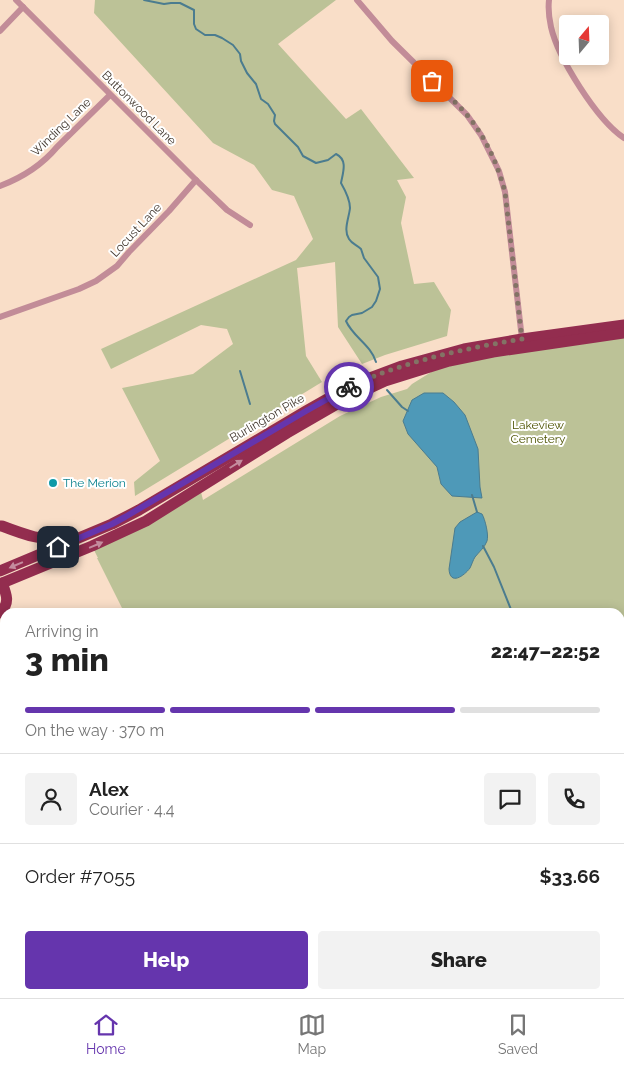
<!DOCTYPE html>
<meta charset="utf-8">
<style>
body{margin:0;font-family:Raleway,sans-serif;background:#f2f2f2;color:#222;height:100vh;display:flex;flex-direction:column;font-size:19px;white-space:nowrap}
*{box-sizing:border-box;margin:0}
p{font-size:16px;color:#767676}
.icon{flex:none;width:28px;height:28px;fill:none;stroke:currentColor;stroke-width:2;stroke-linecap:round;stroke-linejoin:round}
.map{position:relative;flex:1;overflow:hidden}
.side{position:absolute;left:0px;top:608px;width:625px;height:391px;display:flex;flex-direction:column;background:#fff;border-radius:15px 15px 0 0;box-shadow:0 2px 12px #0003}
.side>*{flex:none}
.needle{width:32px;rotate:19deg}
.fabs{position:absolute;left:559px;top:15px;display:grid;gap:10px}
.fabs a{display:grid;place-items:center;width:50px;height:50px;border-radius:5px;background:#fff;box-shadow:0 2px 12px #0003;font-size:25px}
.pin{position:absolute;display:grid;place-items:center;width:42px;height:42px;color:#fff;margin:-21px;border-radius:10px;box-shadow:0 2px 8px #0006}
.courier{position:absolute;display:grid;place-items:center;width:50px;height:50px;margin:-25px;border:4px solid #6535ad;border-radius:50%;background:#fff;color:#222;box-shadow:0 1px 6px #0007}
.headline em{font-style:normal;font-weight:800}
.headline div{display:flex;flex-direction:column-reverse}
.headline{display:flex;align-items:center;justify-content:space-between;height:85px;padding:0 25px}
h1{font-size:32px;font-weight:800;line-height:38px}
.bar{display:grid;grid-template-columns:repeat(4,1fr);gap:8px 5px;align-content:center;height:60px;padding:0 25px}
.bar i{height:6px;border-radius:4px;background:#e0e0e0}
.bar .on{background:#6535ad}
.bar p{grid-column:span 4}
.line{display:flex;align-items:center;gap:12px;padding:0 25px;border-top:1px solid #e0e0e0}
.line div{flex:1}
.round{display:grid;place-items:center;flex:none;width:52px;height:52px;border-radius:5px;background:#f2f2f2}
.action{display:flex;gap:10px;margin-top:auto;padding:10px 25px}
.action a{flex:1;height:58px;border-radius:5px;background:#6535ad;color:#fff;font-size:20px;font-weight:800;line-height:58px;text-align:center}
.action a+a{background:#f2f2f2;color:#222}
.menu{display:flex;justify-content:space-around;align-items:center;height:70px;border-top:1px solid #e0e0e0;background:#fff;font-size:14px;color:#767676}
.menu a{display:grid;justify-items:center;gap:2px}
.menu .on{color:#6535ad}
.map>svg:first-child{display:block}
.green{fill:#bcc297}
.water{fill:#4e99b8;stroke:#4b7c8f}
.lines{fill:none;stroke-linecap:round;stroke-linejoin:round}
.stream{stroke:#4b7c8f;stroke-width:2}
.minor{stroke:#c28c98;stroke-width:6}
.trunk{stroke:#932d4f;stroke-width:11}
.oneway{fill:#c48c9e}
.done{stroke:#837365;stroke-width:5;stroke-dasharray:0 9}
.route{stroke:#6535ad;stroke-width:6}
.culture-dot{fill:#0f9aa8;stroke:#fff;stroke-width:2}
.labels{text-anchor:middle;stroke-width:4;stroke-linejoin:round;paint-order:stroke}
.street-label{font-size:12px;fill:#433930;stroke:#fff}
.park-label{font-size:12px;fill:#4f5504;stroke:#fff}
.culture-label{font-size:12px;fill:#0d838f;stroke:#fff;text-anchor:start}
</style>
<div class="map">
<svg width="624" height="998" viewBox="0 0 624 998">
<rect width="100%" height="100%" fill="#f9dec8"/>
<g class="green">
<path d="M95,0H336L278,44L346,119L361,109L414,178L397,180L406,197L401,223L414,284L434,282L451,310L447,336L385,355L362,364L338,327L335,262L297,268L306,356L322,382L135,496L134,482L160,461L122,388L193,374L233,344L227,329L201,325L111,369L101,349L296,260L313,239L294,196L272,190L254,165L213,143L94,13Z"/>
<path d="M624,333V796L621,798L622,810L624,811V823L620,821V612H124L97,558H98L92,546L200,488L203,500L340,416L381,397L407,389L412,384L449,361Z"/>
<path d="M620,954L624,955V998H561V994H620Z"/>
</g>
<g class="water">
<path d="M424,393H443L454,402L465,415L478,449L480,487L482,498L452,496L441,484L437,467L408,434L403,421L412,400Z"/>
<path d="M477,512L482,514C485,519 489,535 487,541C485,547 479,552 475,557C473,560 472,564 470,568C464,576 450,586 449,569L455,528L460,522Z"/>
</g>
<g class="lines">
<g class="stream">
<path d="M144,0L164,4L171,3H180L194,10V24L196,29L205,35H215L222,38L233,45L240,54L241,61L247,73L256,84L261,99L268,104L275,115L274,121L275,124L298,147L303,156L316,163L328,160L336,154C348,160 343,172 341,183C345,190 350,200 350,208C349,218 343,230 349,239C352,244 357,245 361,249L364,258L378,277L380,289L376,301L372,307L362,313L352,315L349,317L346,321C353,337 371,345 376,362"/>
<path d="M240,371L250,404"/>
<path d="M387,390L402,407L408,411"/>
<path d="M472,495L477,512"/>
<path d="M483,546L494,567L512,612"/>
<path d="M620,813V816L624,820"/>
<path d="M621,925L624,919"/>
<path d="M620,963L624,966"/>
<path d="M605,994L606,998"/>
</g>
<g class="minor">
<path d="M16,0L196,180L227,210L250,225"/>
<path d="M357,0L392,41L467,115L481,135L499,171L505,192L522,339"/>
<path d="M549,0C548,9 549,18 551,27C558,58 597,120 624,138"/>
<path d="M0,31L23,7"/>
<path d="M0,186C21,178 42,165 57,147L110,95"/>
<path d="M0,317L79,289L96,281L117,266L129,252L169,211L196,180"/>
<path d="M0,904L5,911"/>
<path d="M0,922L5,919"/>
<path d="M620,927L624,926"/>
<path d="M249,994V998"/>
<path d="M493,998L498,994"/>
</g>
<g class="trunk">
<path d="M0,526H2C28,536 40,540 69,540"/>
<path d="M0,571L112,524L139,510L306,411L343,390L362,381L402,366L464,349L522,339L624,325"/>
<path d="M0,584L92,546L146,521L287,433L344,400L385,381L449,361L493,352L624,333"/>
<path d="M0,613C10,603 7,595 2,583"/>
</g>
</g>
<defs><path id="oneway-solid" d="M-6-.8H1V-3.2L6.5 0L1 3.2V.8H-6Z" transform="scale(1.25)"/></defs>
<g class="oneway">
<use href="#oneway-solid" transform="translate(236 464) rotate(-32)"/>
<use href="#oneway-solid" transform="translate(96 545) rotate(-23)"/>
<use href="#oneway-solid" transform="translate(16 565) rotate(157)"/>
</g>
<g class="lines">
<path class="done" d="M349,387C404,361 463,349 522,339L505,192C498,165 486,138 468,116C457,103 444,92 432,81"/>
<path class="route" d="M58,547L112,524L125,517L306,411L349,387"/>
</g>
<circle class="culture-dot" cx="53" cy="483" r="5"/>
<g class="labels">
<g class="street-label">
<text transform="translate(139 108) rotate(45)" y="4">Buttonwood Lane</text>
<text transform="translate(61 127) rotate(-44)" y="4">Winding Lane</text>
<text transform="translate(136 230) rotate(-47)" y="4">Locust Lane</text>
<text transform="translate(267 418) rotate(-30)" y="4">Burlington Pike</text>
</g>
<g class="park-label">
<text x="538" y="429">Lakeview<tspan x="538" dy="14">Cemetery</tspan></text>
</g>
<g class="culture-label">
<text x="63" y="487">The Merion</text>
</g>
</g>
</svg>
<div class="fabs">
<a><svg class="needle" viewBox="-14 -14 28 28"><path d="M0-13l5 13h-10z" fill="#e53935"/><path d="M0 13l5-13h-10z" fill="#767676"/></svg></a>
</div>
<div class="pin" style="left:432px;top:81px;background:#ea580c"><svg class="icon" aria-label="bag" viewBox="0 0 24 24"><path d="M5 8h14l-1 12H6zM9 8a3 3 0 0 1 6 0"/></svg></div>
<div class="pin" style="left:58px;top:547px;background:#1f2937"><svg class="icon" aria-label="home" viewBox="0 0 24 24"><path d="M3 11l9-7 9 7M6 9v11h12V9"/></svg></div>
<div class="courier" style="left:349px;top:387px"><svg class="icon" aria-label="bike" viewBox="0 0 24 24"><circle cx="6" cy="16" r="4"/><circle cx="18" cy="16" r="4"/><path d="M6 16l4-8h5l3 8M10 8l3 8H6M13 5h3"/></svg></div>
<section class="side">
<div class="headline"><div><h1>3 min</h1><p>Arriving in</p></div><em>22:47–22:52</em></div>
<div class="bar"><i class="on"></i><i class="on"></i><i class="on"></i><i></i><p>On the way · 370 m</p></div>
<div class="line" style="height:90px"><a class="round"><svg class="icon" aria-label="person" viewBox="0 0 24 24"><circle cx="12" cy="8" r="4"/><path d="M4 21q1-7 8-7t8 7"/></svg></a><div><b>Alex</b><p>Courier · 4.4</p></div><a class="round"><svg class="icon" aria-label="chat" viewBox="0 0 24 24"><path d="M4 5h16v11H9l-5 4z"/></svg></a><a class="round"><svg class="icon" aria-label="phone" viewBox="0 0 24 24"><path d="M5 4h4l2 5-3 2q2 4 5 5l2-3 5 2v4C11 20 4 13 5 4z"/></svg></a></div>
<div class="line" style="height:65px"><div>Order #7055</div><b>$33.66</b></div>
<div class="action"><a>Help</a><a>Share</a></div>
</section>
</div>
<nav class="menu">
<a class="on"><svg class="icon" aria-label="home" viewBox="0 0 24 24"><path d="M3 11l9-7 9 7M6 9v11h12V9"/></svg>Home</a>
<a><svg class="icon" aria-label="map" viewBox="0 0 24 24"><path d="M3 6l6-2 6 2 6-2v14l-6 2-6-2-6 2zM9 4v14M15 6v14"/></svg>Map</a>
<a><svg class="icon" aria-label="saved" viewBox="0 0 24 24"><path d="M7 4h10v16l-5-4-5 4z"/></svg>Saved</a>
</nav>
